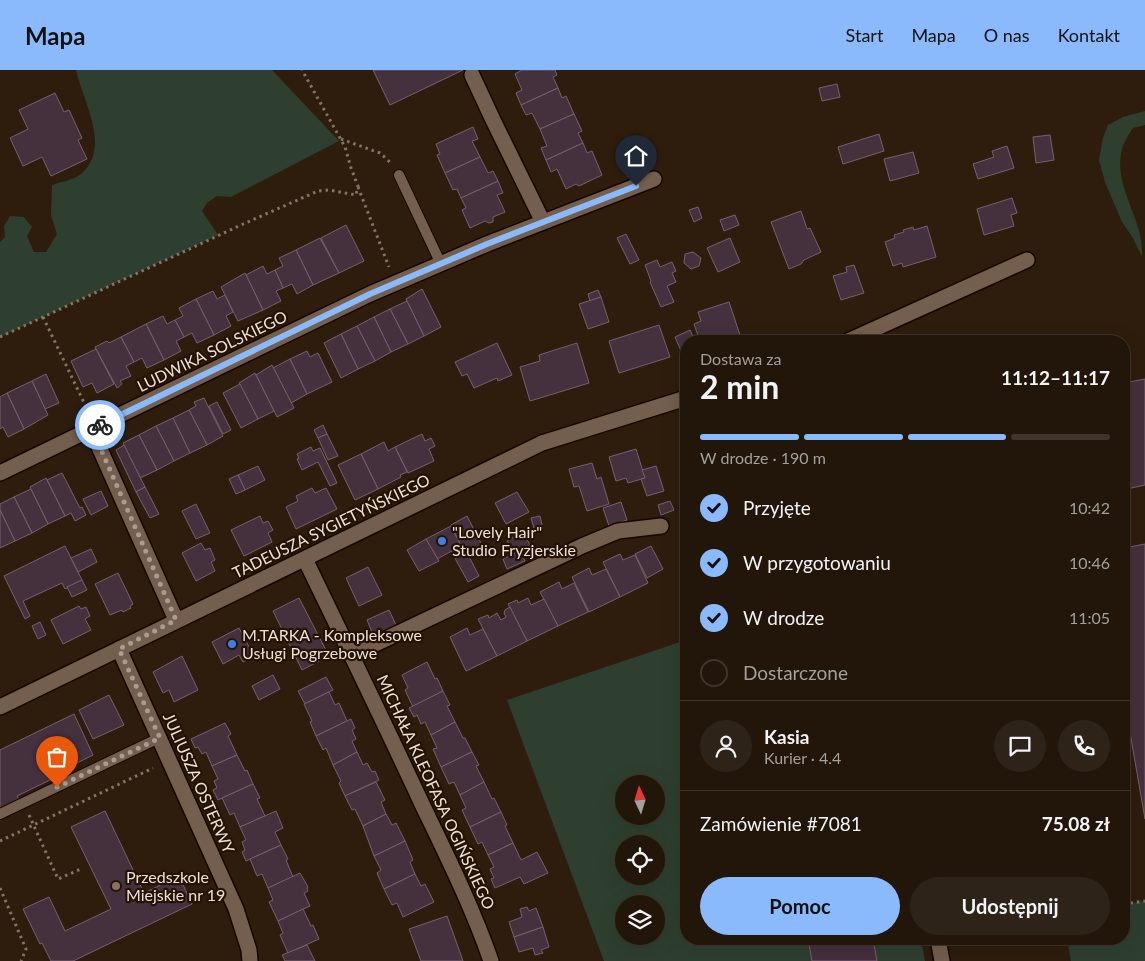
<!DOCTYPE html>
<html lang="pl">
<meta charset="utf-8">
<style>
body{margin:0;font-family:Lato,sans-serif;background:#2e2318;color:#f1f3f6;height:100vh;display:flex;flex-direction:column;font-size:19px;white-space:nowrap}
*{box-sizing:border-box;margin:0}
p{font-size:16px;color:#a29f9c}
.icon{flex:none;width:28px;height:28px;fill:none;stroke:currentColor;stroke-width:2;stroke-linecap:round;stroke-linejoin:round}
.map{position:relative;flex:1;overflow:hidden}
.sheet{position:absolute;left:680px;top:265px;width:450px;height:610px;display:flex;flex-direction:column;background:#22160a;border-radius:20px;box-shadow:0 5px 20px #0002,0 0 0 1px #3f352b}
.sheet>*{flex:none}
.needle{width:32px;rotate:356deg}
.fabs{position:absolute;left:615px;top:705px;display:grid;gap:10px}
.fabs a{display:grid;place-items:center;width:50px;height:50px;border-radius:50%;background:#22160a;box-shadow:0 5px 20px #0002,0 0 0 1px #3f352b;font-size:25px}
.pin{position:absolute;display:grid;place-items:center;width:42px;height:42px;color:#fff;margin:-51px -21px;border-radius:50% 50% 50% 0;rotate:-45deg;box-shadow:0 0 5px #0007}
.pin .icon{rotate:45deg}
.courier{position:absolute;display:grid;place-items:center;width:50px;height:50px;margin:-25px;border:4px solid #8bbafc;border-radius:50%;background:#fff;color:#222;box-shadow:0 1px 6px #0007}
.overview em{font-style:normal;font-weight:700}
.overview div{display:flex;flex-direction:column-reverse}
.overview{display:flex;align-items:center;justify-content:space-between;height:85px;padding:0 20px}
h1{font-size:32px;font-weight:700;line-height:38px}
.bar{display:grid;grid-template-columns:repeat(4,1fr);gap:8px 5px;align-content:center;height:60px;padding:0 20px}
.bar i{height:6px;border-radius:4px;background:#3f352b}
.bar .current{background:#8bbafc}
.bar p{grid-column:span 4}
.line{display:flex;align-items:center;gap:12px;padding:0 20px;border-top:1px solid #3f352b}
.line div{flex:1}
.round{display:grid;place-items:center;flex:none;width:52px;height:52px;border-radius:26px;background:#2e2318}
ol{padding:0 20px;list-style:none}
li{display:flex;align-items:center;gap:15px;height:55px}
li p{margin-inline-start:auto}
li .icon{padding:5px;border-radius:50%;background:#8bbafc;color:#111;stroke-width:4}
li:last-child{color:#a29f9c}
li i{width:28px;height:28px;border:2px solid #3f352b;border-radius:50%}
.action{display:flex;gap:10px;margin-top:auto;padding:10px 20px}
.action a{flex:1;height:58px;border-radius:30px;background:#8bbafc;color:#111;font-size:20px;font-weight:700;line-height:58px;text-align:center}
.action a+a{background:#2e2318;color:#f1f3f6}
header{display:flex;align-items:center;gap:30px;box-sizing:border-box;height:70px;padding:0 25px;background:#8bbafc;color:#111}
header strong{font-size:24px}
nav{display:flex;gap:28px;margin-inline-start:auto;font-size:18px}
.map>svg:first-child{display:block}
.green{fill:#2e3f2f;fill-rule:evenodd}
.building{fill:#45303d;stroke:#78606f}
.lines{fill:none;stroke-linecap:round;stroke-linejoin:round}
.lane-casing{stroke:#160600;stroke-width:12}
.street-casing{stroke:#160600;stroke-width:18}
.path{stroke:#837467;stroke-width:3;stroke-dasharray:2.5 4;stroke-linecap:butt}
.lane{stroke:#745e4d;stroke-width:10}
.street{stroke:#745e4d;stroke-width:15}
.done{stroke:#aa9c90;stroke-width:5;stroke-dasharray:0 9}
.route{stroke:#8bbafc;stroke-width:6}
.shop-dot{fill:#3f7fe0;stroke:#241305;stroke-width:2}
.education-dot{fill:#8d6e63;stroke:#241305;stroke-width:2}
.labels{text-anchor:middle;stroke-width:4.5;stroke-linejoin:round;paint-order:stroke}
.street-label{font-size:16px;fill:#ede0d7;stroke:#241305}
.poi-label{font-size:16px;fill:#ede0d7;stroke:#241305;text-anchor:start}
</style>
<header>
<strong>Mapa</strong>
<nav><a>Start</a><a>Mapa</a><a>O nas</a><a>Kontakt</a></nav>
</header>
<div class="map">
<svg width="1145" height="891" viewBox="0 0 1145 891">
<rect width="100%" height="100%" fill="#2e1d0d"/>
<g class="green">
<path d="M76,0H272L339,71L231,127L217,126L207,133L202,141L218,165L0,267V172L5,167L4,156L10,146L24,147L32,157L27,166L34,182H46L57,164L51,145L52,115C60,112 74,110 81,104C112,77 83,32 76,0Z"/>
<path d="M1145,41V55L1133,58C1129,64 1124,72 1122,79C1112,117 1145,150 1142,187L1133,168L1122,152L1105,112L1099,90L1103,68L1108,55L1123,47Z"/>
<path d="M686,570V869H921L925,891H604L507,630ZM624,714H656V746H624ZM624,774H656V806H624ZM624,834H656V866H624Z"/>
<path d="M1145,831V891H1071L1067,869H1124V834Z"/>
</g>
<g class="building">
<path d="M373,0H463L390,35Z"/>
<path d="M522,0H555L557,5L553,7L558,18L521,35L516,23L522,20L515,4Z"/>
<path d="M837,14L840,27L822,31L819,18Z"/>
<path d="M558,18L562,28L566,26L574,44L540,59L532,43L526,45L521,35Z"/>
<path d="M55,23L64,42L69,40L82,68L78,70L87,89L51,106L42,87L23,96L10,68L28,59L19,40Z"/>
<path d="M574,44L582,61L578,63L583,73L546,90L541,78L547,76L540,59Z"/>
<path d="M473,57L478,69L472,71L480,87L445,103L437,85L440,84L436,74Z"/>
<path d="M879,64L884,81L843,94L838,77Z"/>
<path d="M1050,65L1054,90L1036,93L1033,67Z"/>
<path d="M583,73L587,83L592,81L602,105L579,116L576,114L566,119L557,99L551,102L546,90Z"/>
<path d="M1007,76L1014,98L978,109L973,94L994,87L992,81Z"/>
<path d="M913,82L919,103L890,111L884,89Z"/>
<path d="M480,87L488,103L493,101L498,111L461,128L457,119L453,120L445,103Z"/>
<path d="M498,111L503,123L497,125L505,142L493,147V152L489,153L485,151L470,158L462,140L466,138L461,128Z"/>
<path d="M1012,128L1017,143L1011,145L1014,156L984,165L977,139Z"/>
<path d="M698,137L702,148L694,152L689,140Z"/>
<path d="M801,141L807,159L810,158L821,182L804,190L801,194L789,199L771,152Z"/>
<path d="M735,145L739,155L724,161L720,150Z"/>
<path d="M346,155L364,191L339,203L321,168Z"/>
<path d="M927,156L936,187L903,197L902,193L893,196L885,172L895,168L894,165L904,162L903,160L913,157L914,160Z"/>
<path d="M626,164L639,190L630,194L617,168Z"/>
<path d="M320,168L339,203L313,215L296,180Z"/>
<path d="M730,168L740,192L718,202L707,178Z"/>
<path d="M296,180L313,215L297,224L292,214L283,218L275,200L283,196L279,188Z"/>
<path d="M693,182L701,188L699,196L691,199L684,193L685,184Z"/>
<path d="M657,190L660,197L672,192L676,201L672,203L676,212L667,216L674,232L661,237L650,212L651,211L645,195Z"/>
<path d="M854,195L864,223L841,230L833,206L847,202L846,197Z"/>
<path d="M263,196L267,204L275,200L283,218L276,221L281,231L263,240L246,205Z"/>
<path d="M245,203L263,240L238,251L221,217Z"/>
<path d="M422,219L441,257L424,266L406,229Z"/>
<path d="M598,220L601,227L590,231L588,224Z"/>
<path d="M213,221L217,229L225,225L233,242L226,246L231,256L214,265L196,229Z"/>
<path d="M601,227L609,252L588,259L579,234Z"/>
<path d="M196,229L214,265L197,273L192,263L184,267L175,250L183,246L179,238Z"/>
<path d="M407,231L424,266L408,274L390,239Z"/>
<path d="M729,232L740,265L720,271H700L694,254L701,251L698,242Z"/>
<path d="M390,239L408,274L391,282L374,247Z"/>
<path d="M163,246L167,254L175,250L184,267L176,271L181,281L164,290L146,254Z"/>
<path d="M374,247L391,282L375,291L357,256Z"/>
<path d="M146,254L164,290L147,298L142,288L134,292L121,267Z"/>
<path d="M659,255L670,287L619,303L609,271Z"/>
<path d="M357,256L375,291L358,299L341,264Z"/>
<path d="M690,260L695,271H686V281L682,283L675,267Z"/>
<path d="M341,264L358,299L341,308L324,273Z"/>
<path d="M946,266V271H929V269Z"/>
<path d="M121,267L134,292L126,296L131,306L120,311L122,314L117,318L95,277L107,271L109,273Z"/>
<path d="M497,273L512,305L498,311L497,308L474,318L467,304L462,306L455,292Z"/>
<path d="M577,273L589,313L530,331L520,297L540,291L539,285Z"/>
<path d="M96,279L114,314L97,323L92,313L83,317L71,291Z"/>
<path d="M307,281L310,287L318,283L332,312L307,324L290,289Z"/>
<path d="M290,289L307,324L291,333L273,298Z"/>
<path d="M272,295L294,338L277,347L256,305Z"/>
<path d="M255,303L274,341L258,349L239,313Z"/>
<path d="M46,304L59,333L45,339L32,311Z"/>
<path d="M1145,309V415L1127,419L1130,446L1124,447V313Z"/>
<path d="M32,311L48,345L24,359L7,323Z"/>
<path d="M240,314L258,349L241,358L223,323Z"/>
<path d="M7,323L24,359L8,367L3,357L0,359V327Z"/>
<path d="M204,328L223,366L207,375L189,340L196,336L194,332Z"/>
<path d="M217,332L231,360L223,364L209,336Z"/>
<path d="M189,340L207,375L190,383L173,348Z"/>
<path d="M173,348L190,383L174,391L156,356Z"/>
<path d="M323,355L327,364L318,368L314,360Z"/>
<path d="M156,356L174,391L157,400L139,365Z"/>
<path d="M327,364L338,386L328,390L318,368Z"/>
<path d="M422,364L425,371L431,368L435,376L429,379L434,391L408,403L395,377Z"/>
<path d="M139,365L157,400L140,408L123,373Z"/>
<path d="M384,372L388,381L395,377L407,402L400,405L401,407L378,419L361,384Z"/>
<path d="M124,375L145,417L136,422L116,380Z"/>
<path d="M311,377L313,381L320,378L337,413L330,416L318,392L302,400L297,389L299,388L297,384Z"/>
<path d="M636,379L645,408L628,413L626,408L616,411L609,387Z"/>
<path d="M361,384L378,419L355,430L338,395Z"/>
<path d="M592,393L597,409L601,407L609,434L587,441L579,416L574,417L569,399Z"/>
<path d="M258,396L265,410L245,420L238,405Z"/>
<path d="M656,396L664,421L647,426L641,409L645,408L642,400Z"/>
<path d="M62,403L80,438L82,437L86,445L75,451L71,443L65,446L47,410Z"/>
<path d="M238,405L245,420L236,424L229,409Z"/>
<path d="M46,408L65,446L48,454L30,417Z"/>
<path d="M145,417L159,444L150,448L136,422Z"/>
<path d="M312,418L315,423L326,418L337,439L296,459L286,437L298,431L296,426Z"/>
<path d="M31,419L48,454L32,463L14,427Z"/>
<path d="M101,421L108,436L91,445L83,429Z"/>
<path d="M517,422L529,442L506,454L495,433Z"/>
<path d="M14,427L32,463L15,471L0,440V434Z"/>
<path d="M670,431L674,440L661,445L658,435Z"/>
<path d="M621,432L627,450L609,456L603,438Z"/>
<path d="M196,434L210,463L196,469L182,441Z"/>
<path d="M0,440L15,471L0,478Z"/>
<path d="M260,446L263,453L268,451L273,460L268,463L272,472L244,486L231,460Z"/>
<path d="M467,446L482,475L467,483L463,475L461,476L451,455Z"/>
<path d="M540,446L543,459L535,462L531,448Z"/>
<path d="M1124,455L1127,477L1124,478Z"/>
<path d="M451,456L461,476L437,489L426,469Z"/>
<path d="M523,462L530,475L514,484L507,471Z"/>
<path d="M426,469L439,491L419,501L407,480Z"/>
<path d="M201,473L205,480L210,478L215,490L211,492L215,501L196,511L182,483Z"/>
<path d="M1145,474V749L1124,628V478Z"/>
<path d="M463,475L479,506L468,512L451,481Z"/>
<path d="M65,476L82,510L65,519L62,513L23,531L30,546L25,549L4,506Z"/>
<path d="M651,476L663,499L647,508L635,484Z"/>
<path d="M91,479L97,492L78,502L71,488Z"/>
<path d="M520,481L525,491L507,499L503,489Z"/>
<path d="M620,484L623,490L635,485L648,513L620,527L603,492Z"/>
<path d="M368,497L382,525L359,536L346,508Z"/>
<path d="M589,498L592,505L606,499L620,527L589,542L572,507Z"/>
<path d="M118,503L133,534L130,536L131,538L123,542L122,540L110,545L95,514Z"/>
<path d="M82,510L87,520L72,527L67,517Z"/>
<path d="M559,512L562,519L574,513L588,542L558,556L540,522Z"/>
<path d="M299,528L329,586L302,600L273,541Z"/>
<path d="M528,528L531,535L544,529L558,556L527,571L508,534L517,530L518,533Z"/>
<path d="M79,536L81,539L86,537L90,546L85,549L91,560L63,574L51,550Z"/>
<path d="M510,537L527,571L497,586L478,549L488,545L489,548L497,543L501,550L506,547L504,543L505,540Z"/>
<path d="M389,540L396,555L373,565L367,550Z"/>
<path d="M40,552L46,565L38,569L32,556Z"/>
<path d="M239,558L254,586L243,592L239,585L223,594L212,572Z"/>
<path d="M467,558L470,565L483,559L497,586L466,601L450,567Z"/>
<path d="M182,586L198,620L174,632L169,620L163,623L153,602Z"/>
<path d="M427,592L435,609L437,608L443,621L413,637L405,620L408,618L402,605Z"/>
<path d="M273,605L280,619L259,630L252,616Z"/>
<path d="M326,607L333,620L305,634L298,621Z"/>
<path d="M443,621L450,635L447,636L455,652L431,665L425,652L421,654L417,645L414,647L409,638Z"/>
<path d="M329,622L335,635L339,633L347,651L316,666L310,652L312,651L304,634Z"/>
<path d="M109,625L124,655L93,669L79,640Z"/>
<path d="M74,644L93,685L51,706L52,709L17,726L19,729L0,738V680Z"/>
<path d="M351,649L355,658L352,660L356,669L352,671L357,682L333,695L326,678L323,680L316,666Z"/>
<path d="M455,652L463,668H465L472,682L441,697L433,679L437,678L431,665Z"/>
<path d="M225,653L231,664L228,666L237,685L212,696L206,682L202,684L198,677L195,678L191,669Z"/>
<path d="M357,682L363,695L367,693L372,702L375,701L379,710L345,726L339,713L341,711L333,695Z"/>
<path d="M472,682L479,695L476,696L484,712L460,725L454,712L449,714L441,697Z"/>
<path d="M237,685L245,701L247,700L253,714L218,730L213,720L217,718L214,711L218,709L212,696Z"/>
<path d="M376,712L385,730L381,732L386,744L363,756L355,739L352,740L345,726Z"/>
<path d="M484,712L492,729L494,728L501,742L470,757L462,740L466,738L460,725Z"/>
<path d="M253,714L260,728L257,729L265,746L240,757L234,743L230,745L222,728Z"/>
<path d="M105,741L144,823L179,806L192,834L73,891H51L42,873L40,874L23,839L49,827L65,861L111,839L71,757Z"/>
<path d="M276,741L283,758L275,762L281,775L246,791L242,782L245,780L242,772L246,770L240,757Z"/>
<path d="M501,742L507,755L505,756L513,773L488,785L482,772L478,774L470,757Z"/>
<path d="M386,744L392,755L396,753L405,771L374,786L363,756Z"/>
<path d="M405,771L413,790L410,792L415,804L384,819L377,803L381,800L374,786Z"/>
<path d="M513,773L521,790L537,782L548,803L524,814L520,807L495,818L491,809L494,808L490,799L494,797L488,785Z"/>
<path d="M281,775L288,789L286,790L293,807L268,818L262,804L257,806L250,789Z"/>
<path d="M300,803L308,817L307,819L308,821L304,823L310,836L278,851L269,832L273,830L268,818Z"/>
<path d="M415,804L421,816L425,814L434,832L403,847L397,833L392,835L384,819Z"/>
<path d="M527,837L529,841L536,838L543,857L514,867L509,852L522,847L520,839Z"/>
<path d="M303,839L311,856L313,855L319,869L288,883L280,865L283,863L278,851Z"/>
<path d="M447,846L463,891H421L409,859Z"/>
<path d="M543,857L549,877L541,880L543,883L535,885L533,878L519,882L514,867Z"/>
<path d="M808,869H873L877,891H812Z"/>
<path d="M307,875L315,891H285L282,885Z"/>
</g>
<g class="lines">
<defs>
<g id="lane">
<path d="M399,105L441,194"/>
<path d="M0,744L159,668"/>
</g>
<g id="street">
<path d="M472,5L493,50L543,152"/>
<path d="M848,271L1027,190"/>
<path d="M91,359L176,550"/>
<path d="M0,403L370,224L487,174L654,109"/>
<path d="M305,489C344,570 383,650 421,732C446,784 472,836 491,891"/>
<path d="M119,579L236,839L249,880L250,891"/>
<path d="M352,585L582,476L618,461L661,456"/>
<path d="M0,637L542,373L686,328"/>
<path d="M938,869L942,891"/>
</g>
</defs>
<use href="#lane" class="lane-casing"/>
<use href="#street" class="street-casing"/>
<g class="path">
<path d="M341,69L380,83L391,93"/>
<path d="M358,117L389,197"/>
<path d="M43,247L88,341"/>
<path d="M0,267L241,155L318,121L329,120L356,125L358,116L351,98L345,77L302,0"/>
<path d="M1124,634H1125"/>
<path d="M29,745L58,809L81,799"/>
<path d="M0,771L153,698"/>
<path d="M0,818L26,879L21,891"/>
<path d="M1124,834L1145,831"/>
</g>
<use href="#lane" class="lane"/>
<use href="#street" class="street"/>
</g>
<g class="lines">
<path class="done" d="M57,717L160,668L119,579L176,550L92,359L100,355"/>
<path class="route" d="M100,355L370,224L487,174L636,116"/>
</g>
<g class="shop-dot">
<circle cx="442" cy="471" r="5"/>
<circle cx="232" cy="574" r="5"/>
</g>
<circle class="education-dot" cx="116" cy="816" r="5"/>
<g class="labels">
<g class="street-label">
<text transform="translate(212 281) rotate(-26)" y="6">LUDWIKA SOLSKIEGO</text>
<text transform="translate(331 456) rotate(-26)" y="6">TADEUSZA SYGIETYŃSKIEGO</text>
<text transform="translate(199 713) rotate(66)" y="6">JULIUSZA OSTERWY</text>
<text transform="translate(436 722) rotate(65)" y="6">MICHAŁA KLEOFASA OGIŃSKIEGO</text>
</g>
<g class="poi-label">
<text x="452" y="468">"Lovely Hair"<tspan x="452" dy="18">Studio Fryzjerskie</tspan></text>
<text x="242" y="571">M.TARKA - Kompleksowe<tspan x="242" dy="18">Usługi Pogrzebowe</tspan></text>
<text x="126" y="813">Przedszkole<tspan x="126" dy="18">Miejskie nr 19</tspan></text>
</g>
</g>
</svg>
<div class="fabs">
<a><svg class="needle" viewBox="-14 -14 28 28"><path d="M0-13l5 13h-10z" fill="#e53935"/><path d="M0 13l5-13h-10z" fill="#a29f9c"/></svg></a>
<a><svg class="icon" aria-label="locate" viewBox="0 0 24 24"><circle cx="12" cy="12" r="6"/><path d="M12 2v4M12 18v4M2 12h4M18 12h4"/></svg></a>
<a><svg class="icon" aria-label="layers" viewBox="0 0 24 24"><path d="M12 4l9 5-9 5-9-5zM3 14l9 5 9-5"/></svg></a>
</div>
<div class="pin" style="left:57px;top:717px;background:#ea580c"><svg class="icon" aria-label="bag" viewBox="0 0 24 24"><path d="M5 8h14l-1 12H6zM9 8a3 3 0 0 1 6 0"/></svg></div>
<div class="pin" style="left:636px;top:116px;background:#1f2937"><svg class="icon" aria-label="home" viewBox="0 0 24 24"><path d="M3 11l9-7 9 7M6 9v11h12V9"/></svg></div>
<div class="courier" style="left:100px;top:355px"><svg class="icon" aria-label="bike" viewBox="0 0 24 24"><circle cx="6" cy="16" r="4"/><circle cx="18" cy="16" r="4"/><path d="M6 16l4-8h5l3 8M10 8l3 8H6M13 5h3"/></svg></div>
<section class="sheet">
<div class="overview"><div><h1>2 min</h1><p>Dostawa za</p></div><em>11:12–11:17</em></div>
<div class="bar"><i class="current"></i><i class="current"></i><i class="current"></i><i></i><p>W drodze · 190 m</p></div>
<ol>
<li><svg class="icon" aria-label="check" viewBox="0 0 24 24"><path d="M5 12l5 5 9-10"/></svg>Przyjęte<p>10:42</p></li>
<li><svg class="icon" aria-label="check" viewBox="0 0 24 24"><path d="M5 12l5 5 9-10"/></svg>W przygotowaniu<p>10:46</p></li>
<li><svg class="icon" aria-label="check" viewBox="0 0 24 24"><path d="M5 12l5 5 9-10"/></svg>W drodze<p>11:05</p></li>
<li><i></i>Dostarczone</li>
</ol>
<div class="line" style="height:90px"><a class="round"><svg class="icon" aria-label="person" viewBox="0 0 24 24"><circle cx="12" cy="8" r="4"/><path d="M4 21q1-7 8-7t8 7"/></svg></a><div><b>Kasia</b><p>Kurier · 4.4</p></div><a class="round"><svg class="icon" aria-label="chat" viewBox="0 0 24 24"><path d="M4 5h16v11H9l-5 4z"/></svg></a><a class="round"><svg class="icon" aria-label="phone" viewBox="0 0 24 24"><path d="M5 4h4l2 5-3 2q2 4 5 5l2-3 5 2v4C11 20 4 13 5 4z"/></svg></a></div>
<div class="line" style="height:65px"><div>Zamówienie #7081</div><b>75.08 zł</b></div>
<div class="action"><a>Pomoc</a><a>Udostępnij</a></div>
</section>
</div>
